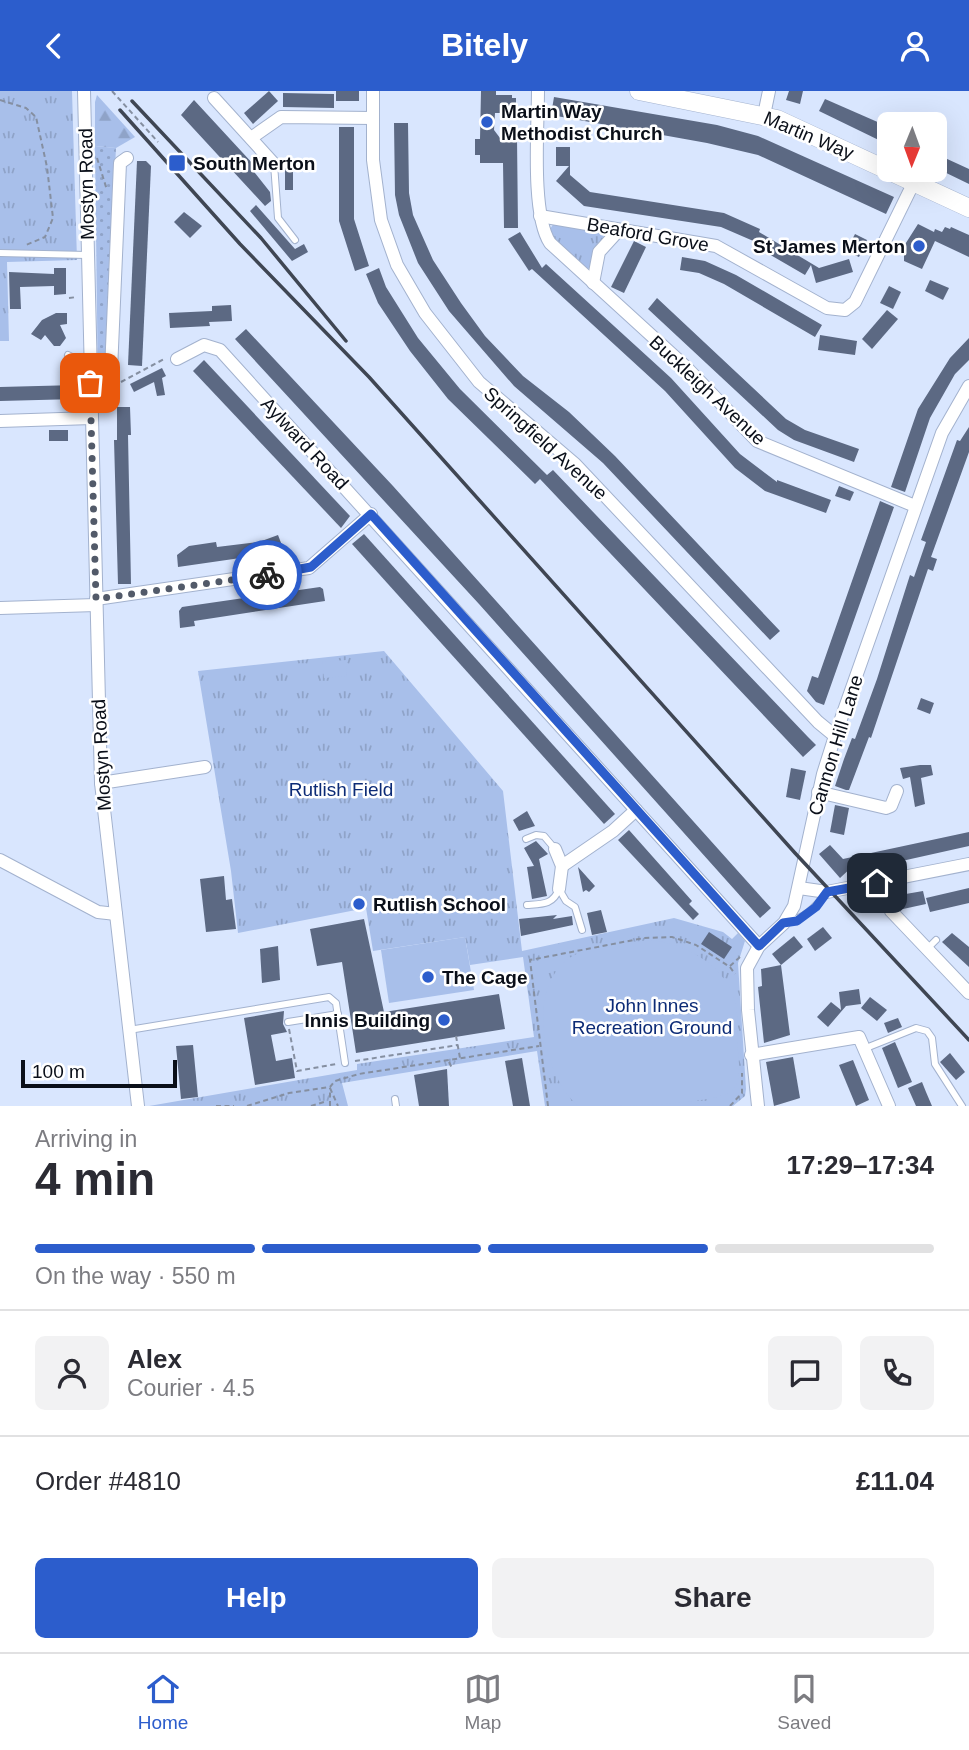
<!DOCTYPE html>
<meta charset="utf-8">
<style>
body{margin:0;font-family:Arial,sans-serif;background:#f2f2f3;color:#2b2b33;height:100vh;display:flex;flex-direction:column;font-size:26px;white-space:nowrap}
*{box-sizing:border-box;margin:0}
p{font-size:23px;color:#7c7c81}
.icon{flex:none;width:38px;height:38px;fill:none;stroke:currentColor;stroke-width:2;stroke-linecap:round;stroke-linejoin:round}
.map{position:relative;height:1015px;overflow:hidden}
.details{display:flex;flex-direction:column;background:#fff;flex:1}
.details>*{flex:none}
.needle{width:46px;rotate:181deg}
.tools{position:absolute;left:877px;top:21px;display:grid;gap:14px}
.tools a{display:grid;place-items:center;width:70px;height:70px;border-radius:10px;background:#fff;box-shadow:0 7px 28px #0002;font-size:35px}
.scale{position:absolute;left:21px;bottom:18px;width:156px;box-sizing:border-box;padding-left:7px;border:4px solid #0a0f19;border-top:0;font-size:19px;line-height:24px;white-space:nowrap;color:#0a0f19;-webkit-text-stroke:5px #fff;paint-order:stroke}
.pin{position:absolute;display:grid;place-items:center;width:60px;height:60px;color:#fff;margin:-30px;border-radius:14px;box-shadow:0 4px 10px #0006}
.courier{position:absolute;display:grid;place-items:center;width:70px;height:70px;margin:-35px;border:5px solid #2c5dcc;border-radius:50%;background:#fff;color:#222;box-shadow:0 2px 9px #0007}
.head em{font-style:normal;font-weight:800}
.head div{display:flex;flex-direction:column-reverse}
.head{display:flex;align-items:center;justify-content:space-between;height:119px;padding:0 35px}
h1{font-size:46px;font-weight:800;line-height:52px}
.bar{display:grid;grid-template-columns:repeat(4,1fr);gap:10px 7px;align-content:center;height:84px;padding:0 35px}
.bar i{height:9px;border-radius:5px;background:#e1e1e2}
.bar .current{background:#2c5dcc}
.bar p{grid-column:span 4}
.line{display:flex;align-items:center;gap:18px;padding:0 35px;border-top:2px solid #e1e1e2}
.line div{flex:1}
.round{display:grid;place-items:center;flex:none;width:74px;height:74px;border-radius:10px;background:#f2f2f3}
.cta{display:flex;gap:14px;margin-top:auto;padding:14px 35px}
.cta a{flex:1;height:80px;border-radius:10px;background:#2c5dcc;color:#fff;font-size:28px;font-weight:800;line-height:80px;text-align:center}
.cta a+a{background:#f2f2f3;color:#2b2b33}
header{display:flex;justify-content:space-between;align-items:center;height:91px;padding:0 35px;background:#2c5dcc;color:#fff;font-size:32px;font-weight:800}
.menu{display:flex;justify-content:space-around;align-items:center;height:98px;border-top:2px solid #e1e1e2;background:#fff;font-size:19px;color:#7c7c81}
.menu a{display:grid;justify-items:center;gap:4px}
.menu .current{color:#2c5dcc}
.map>svg:first-child{display:block}
.grass{fill:url(#grass-dots)}
.forest{fill:url(#forest-firs)}
.park{fill:url(#park-tufts)}
.pitch{fill:#a8bfea}
.building{fill:#5c6983}
.lines{fill:none;stroke-linecap:round;stroke-linejoin:round}
.service-casing{stroke:#a3b2ce;stroke-width:8}
.minor-casing{stroke:#a3b2ce;stroke-width:14}
.secondary-casing{stroke:#a3b2ce;stroke-width:19}
.path{stroke:#858fa1;stroke-width:2;stroke-dasharray:5 3.5;stroke-linecap:butt}
.service{stroke:#fff;stroke-width:6}
.minor{stroke:#fff;stroke-width:12}
.secondary{stroke:#fff;stroke-width:18}
.rail{stroke:#3f4653;stroke-width:3.5}
.done{stroke:#525a69;stroke-width:7;stroke-dasharray:0 12.6}
.route{stroke:#2c5dcc;stroke-width:9}
.poi-dot{fill:#2c5dcc;stroke:#fff;stroke-width:2.5}
.labels{text-anchor:middle;stroke-width:5;stroke-linejoin:round;paint-order:stroke}
.poi-label{font-size:19px;font-weight:bold;fill:#0a0f19;stroke:#fff;text-anchor:start}
.street-label{font-size:19px;fill:#0a0f19;stroke:#fff}
.park-label{font-size:19px;fill:#0c2b76;stroke:#fff}
</style>
<header><svg class="icon" aria-label="back" viewBox="0 0 24 24"><path d="M15 5l-7 7 7 7"/></svg>Bitely<svg class="icon" aria-label="person" viewBox="0 0 24 24"><circle cx="12" cy="8" r="4"/><path d="M4 21q1-7 8-7t8 7"/></svg></header>
<div class="map">
<svg width="969" height="1015" viewBox="0 0 969 1015">
<defs>
<pattern id="grass-dots" width="8" height="8" patternUnits="userSpaceOnUse" patternTransform="scale(1.75)"><rect width="8" height="8" fill="#a8bfea"/><path d="M2 2h.1M6 6h.1" fill="none" stroke="#8fa3c8" stroke-width="1.8" stroke-linecap="round"/></pattern>
<pattern id="forest-firs" width="22" height="20" patternUnits="userSpaceOnUse" patternTransform="scale(1.75)"><rect width="22" height="20" fill="#a8bfea"/><path d="M5 1l3.5 6h-7zM16 11l3.5 6h-7z" fill="#8fa3c8"/></pattern>
<pattern id="park-tufts" width="24" height="20" patternUnits="userSpaceOnUse" patternTransform="scale(1.75)"><rect width="24" height="20" fill="#a8bfea"/><path d="M3 7l-1-3M5 7V3M7 7l1-3M15 17l-1-3M17 17v-4M19 17l1-3" fill="none" stroke="#8fa3c8"/></pattern>
</defs>
<rect width="100%" height="100%" fill="#d9e6fe"/>
<path class="grass" d="M95,55L116,57L104,301L101,304L98,301Z"/>
<path class="forest" d="M97,4L135,46L116,57L95,55V11Z"/>
<g class="park">
<path d="M0,0H72L77,169L7,171L9,250H0Z"/>
<path d="M554,132L605,142L591,177L587,178L555,152L550,138Z"/>
<path d="M384,560L503,700L522,860L674,827L723,841L732,848L738,842L745,850L738,872L746,998L745,1005L733,1015H545L537,960L342,992L348,1015H149L357,979V973L534,946L523,866L470,874L465,846L373,860L366,817L238,842L231,780L198,580Z"/>
</g>
<g class="pitch">
<path d="M346,569L347,585L324,587L322,571Z"/>
<path d="M465,846L474,899L389,912L381,859Z"/>
<path d="M650,849C684,852 723,873 734,907C739,923 737,944 738,960C739,974 742,991 731,1001C706,1015 611,1015 578,1015C542,983 525,896 571,866C592,853 626,852 650,849Z"/>
</g>
<g class="building">
<path d="M269,0L278,10L253,33L244,22Z"/>
<rect x="336" y="0" width="23" height="10"/>
<path d="M481,0H496V4H512V7H516V18H512V22H495L494,39L500,47H517L518,137H504L503,72H480V64H475V48H480Z"/>
<path d="M789,0H803L800,13L786,9Z"/>
<path d="M283,2L334,3V17L283,16Z"/>
<path d="M554,6L717,34L758,45L894,106L886,123L758,64L707,52L551,24Z"/>
<path d="M825,8L889,36V54L819,20Z"/>
<path d="M194,9L254,74L251,77L270,101L271,110L265,115L181,24Z"/>
<path d="M394,32H408L409,102L413,124L433,169L461,212L485,245L523,285L569,321L615,365L780,540L770,549L603,372L514,295L449,220L418,172L399,124L395,104Z"/>
<path d="M339,36H354V128L369,175L355,180L339,130Z"/>
<path d="M556,56H570V84L590,101L724,122L760,138L759,141L819,177L849,168L853,181L816,192L811,174L805,184L755,155L758,152L721,136L584,115L556,90L569,75H556Z"/>
<path d="M934,57L947,63L945,67L969,78V93L934,76Z"/>
<path d="M137,70H146L151,75L142,275L128,274Z"/>
<rect x="285" y="77" width="8" height="22"/>
<path d="M256,114L295,158L304,153L308,161L292,170L250,120Z"/>
<path d="M184,121L202,135L190,147L174,131Z"/>
<path d="M918,133L934,141L935,138L942,141L945,136L950,138L951,136L969,144V166L935,150L922,178L904,170V155Z"/>
<path d="M520,141L542,177L546,173L671,287L740,363L777,391V389L831,409L826,422L765,400L735,377L665,300L532,178L529,180L508,148Z"/>
<path d="M855,143L867,149L859,166L846,160Z"/>
<path d="M634,150L646,156L624,202L611,196Z"/>
<path d="M682,166L705,170L736,184L822,234L815,246L724,193L699,182L680,179Z"/>
<path d="M54,177H66V203L54,204V195L20,196L21,218H10L9,181L54,183Z"/>
<path d="M379,177L386,196L418,247L460,298L547,384L553,379L808,646L816,654L803,666L540,388L535,393L448,308L410,260L378,212L366,183Z"/>
<path d="M930,189L949,197L943,209L925,200Z"/>
<path d="M889,195L901,201L893,218L880,212Z"/>
<path d="M657,207L786,328L805,339L859,358L854,371L794,349L778,339L648,218Z"/>
<path d="M231,214L232,230L209,231L210,235L170,237L169,222L212,220V215Z"/>
<path d="M887,219L898,228L872,258L862,248Z"/>
<path d="M56,222H67V233L60,234L66,247L60,255H54L45,244L41,249L31,243L42,229Z"/>
<path d="M246,238L393,395L771,817L760,827L479,513L235,248Z"/>
<path d="M820,244L857,250L855,264L818,259Z"/>
<path d="M969,247V269L955,283L930,327L905,401L891,396L918,318L950,267Z"/>
<path d="M204,269L350,425L341,437L193,280Z"/>
<path d="M162,277L166,285L162,287L165,304L157,305L154,291L134,301L130,293Z"/>
<path d="M77,294V308L0,310V296Z"/>
<path d="M117,316H130L131,344H128L131,493H118L114,349H117Z"/>
<path d="M969,336V361L931,466L937,468L933,480L928,478L871,647L869,646L849,699H846L835,695L844,668L852,647L855,648L877,588L910,484L914,486L926,451L921,449L957,349L960,350Z"/>
<rect x="49" y="339" width="19" height="11"/>
<path d="M839,395L854,401L850,410L835,405Z"/>
<path d="M880,410L894,416L824,614L816,611L807,600L812,585L818,587Z"/>
<path d="M364,443L615,723L604,733L352,453Z"/>
<path d="M278,444L283,457L262,464L178,476L177,464L189,455L216,451L217,456L259,451Z"/>
<path d="M320,496L323,498L325,510L194,530L195,535L180,537L179,520L182,516Z"/>
<path d="M921,607L934,612L930,623L917,618Z"/>
<path d="M920,674H931L933,684L921,687L925,713L915,716L910,686L903,688L900,677Z"/>
<path d="M791,677L806,680L800,709L786,706Z"/>
<path d="M835,714L849,717L844,744L830,741Z"/>
<path d="M527,720L535,735L519,740L513,729Z"/>
<path d="M629,739L692,810L689,813L699,823L693,829L618,749Z"/>
<path d="M969,741V755L857,780L855,773L840,787L819,763L830,754L843,768Z"/>
<path d="M536,750L548,763L539,768L547,805L532,808L527,776L534,775L524,757Z"/>
<path d="M578,776L595,795L589,801L586,799L583,801Z"/>
<path d="M224,785L226,809L232,808L236,838L206,841L200,788Z"/>
<path d="M969,797V812L930,821L926,807Z"/>
<path d="M923,800L926,813L903,818L900,804Z"/>
<path d="M601,819L607,841L592,844L587,822Z"/>
<path d="M557,824L553,828L572,825L573,834L521,845L519,828Z"/>
<path d="M364,828L384,921L499,903L505,938L356,962L342,871L317,875L310,838Z"/>
<path d="M823,836L832,847L815,860L807,848Z"/>
<path d="M709,841L732,856L724,868L701,853Z"/>
<path d="M952,842L969,856V876L942,851Z"/>
<path d="M794,845L803,856L781,874L772,863Z"/>
<path d="M278,855L280,889L262,892L260,858Z"/>
<path d="M781,874L790,944L764,952L758,896L762,895L761,878Z"/>
<path d="M859,898L861,913L846,915L828,936L817,926L831,911L841,919L839,901Z"/>
<path d="M870,906L887,919L877,930L861,917Z"/>
<path d="M284,920L283,933L287,941L271,944L276,970L292,967L295,987L255,994L244,927Z"/>
<path d="M898,927L902,936L888,942L884,932Z"/>
<path d="M895,951L912,991L898,997L882,957Z"/>
<path d="M193,954L198,1006L181,1008L176,955Z"/>
<path d="M950,962L965,981L956,989L940,971Z"/>
<path d="M793,966L800,1007L774,1015L766,971Z"/>
<path d="M522,967L530,1015H513L505,970Z"/>
<path d="M853,969L869,1009L856,1015L839,974Z"/>
<path d="M447,978L449,1015H419L414,984Z"/>
<path d="M922,991L926,1001L932,1015H916L908,997Z"/>
</g>
<g class="lines">
<defs>
<g id="service">
<path d="M274,73L278,127L295,149"/>
<path d="M0,162L87,164"/>
<path d="M68,264L90,275"/>
<path d="M526,748L536,744L544,745L555,758"/>
<path d="M559,798L566,810L575,816L582,839"/>
<path d="M527,814C542,813 553,814 559,798"/>
<path d="M785,831C804,828 815,817 827,801"/>
<path d="M927,858L936,849"/>
<path d="M288,931L338,923"/>
<path d="M129,939L329,906L336,912L345,972"/>
<path d="M866,957L916,937L927,940L932,947L935,973L962,1015"/>
<path d="M395,1008L396,1015"/>
</g>
<g id="minor">
<path d="M84,0L101,692L138,1015"/>
<path d="M373,0V69L381,129L397,174L425,222L479,291L575,373L818,631L835,645"/>
<path d="M538,0C538,37 531,123 550,152L687,277L757,350L915,415"/>
<path d="M214,7L274,73"/>
<path d="M764,24L769,0"/>
<path d="M251,47L281,26L373,27"/>
<path d="M540,125L716,155L827,217L845,219L855,211L914,91"/>
<path d="M593,192L599,161L619,139"/>
<path d="M177,268L204,254L220,259L759,855"/>
<path d="M91,312L104,309L110,303L120,72L127,67"/>
<path d="M0,330L92,327"/>
<path d="M96,508L309,477L371,423"/>
<path d="M0,517L96,514"/>
<path d="M101,692L205,676"/>
<path d="M818,701L886,717L891,715L897,700"/>
<path d="M555,758L562,775L559,798"/>
<path d="M0,769L98,821L116,823"/>
<path d="M562,775L613,740L636,719"/>
<path d="M877,792L891,820L969,902"/>
<path d="M799,797L827,801L969,773"/>
<path d="M751,964L859,946L889,1015"/>
<path d="M758,1015L748,919L747,877L759,855L784,832L794,815L823,683L835,645L942,342L969,295"/>
</g>
<path id="secondary" d="M639,0L777,28L969,117"/>
</defs>
<use href="#service" class="service-casing"/>
<use href="#minor" class="minor-casing"/>
<use href="#secondary" class="secondary-casing"/>
<g class="path">
<path d="M112,0L158,51"/>
<path d="M0,9L26,17L36,26L47,76L53,127L45,146L26,154"/>
<path d="M97,67L107,99"/>
<path d="M69,207L77,206"/>
<path d="M121,291L166,267"/>
<path d="M730,875L741,865"/>
<path d="M289,938L297,980L336,973"/>
<path d="M456,945L460,967"/>
<path d="M355,970L458,954"/>
<path d="M449,971L452,977"/>
<path d="M330,997L338,1015"/>
<path d="M216,1015H234"/>
<path d="M247,1015L289,1002L330,996L335,990L359,983L539,955"/>
<path d="M311,1015L327,1010"/>
<path d="M330,1015V997"/>
<path d="M548,1015L530,869L644,847L672,846L696,854L730,876L735,883"/>
<path d="M730,1015L742,1002V982"/>
</g>
<use href="#service" class="service"/>
<use href="#minor" class="minor"/>
<use href="#secondary" class="secondary"/>
<g class="rail">
<path d="M132,10L261,147L346,250"/>
<path d="M120,19L240,153L369,286L795,762L969,949"/>
</g>
</g>
<g class="lines">
<path class="done" d="M90,292L96,508L267,484"/>
<path class="route" d="M267,484L311,476L371,423L759,855L783,832L797,830L816,816L827,801L877,792"/>
</g>
<g class="poi-dot">
<circle cx="487" cy="31" r="7"/>
<rect x="168" y="63" width="18" height="18" rx="3.5"/>
<circle cx="919" cy="155" r="7"/>
<circle cx="359" cy="813" r="7"/>
<circle cx="428" cy="886" r="7"/>
<circle cx="444" cy="929" r="7"/>
</g>
<g class="labels">
<g class="poi-label">
<text x="501" y="27">Martin Way<tspan x="501" dy="22">Methodist Church</tspan></text>
<text x="193" y="79">South Merton</text>
<text x="905" y="162" text-anchor="end">St James Merton</text>
<text x="373" y="820">Rutlish School</text>
<text x="442" y="893">The Cage</text>
<text x="430" y="936" text-anchor="end">Innis Building</text>
</g>
<g class="street-label">
<text transform="translate(809 44) rotate(23)" y="7">Martin Way</text>
<text transform="translate(86 93) rotate(-91)" y="7">Mostyn Road</text>
<text transform="translate(648 143) rotate(10)" y="7">Beaford Grove</text>
<text transform="translate(708 299) rotate(43)" y="7">Buckleigh Avenue</text>
<text transform="translate(305 352) rotate(47)" y="7">Aylward Road</text>
<text transform="translate(546 352) rotate(42)" y="7">Springfield Avenue</text>
<text transform="translate(835 654) rotate(-73)" y="7">Cannon Hill Lane</text>
<text transform="translate(101 664) rotate(-93)" y="7">Mostyn Road</text>
</g>
<g class="park-label">
<text x="341" y="705">Rutlish Field</text>
<text x="652" y="921">John Innes<tspan x="652" dy="22">Recreation Ground</tspan></text>
</g>
</g>
</svg>
<div class="tools">
<a><svg class="needle" viewBox="-14 -14 28 28"><path d="M0-13l5 13h-10z" fill="#e53935"/><path d="M0 13l5-13h-10z" fill="#7c7c81"/></svg></a>
</div>
<div class="scale">100 m</div>
<div class="pin" style="left:90px;top:292px;background:#ea580c"><svg class="icon" aria-label="bag" viewBox="0 0 24 24"><path d="M5 8h14l-1 12H6zM9 8a3 3 0 0 1 6 0"/></svg></div>
<div class="pin" style="left:877px;top:792px;background:#1f2937"><svg class="icon" aria-label="home" viewBox="0 0 24 24"><path d="M3 11l9-7 9 7M6 9v11h12V9"/></svg></div>
<div class="courier" style="left:267px;top:484px"><svg class="icon" aria-label="bike" viewBox="0 0 24 24"><circle cx="6" cy="16" r="4"/><circle cx="18" cy="16" r="4"/><path d="M6 16l4-8h5l3 8M10 8l3 8H6M13 5h3"/></svg></div>
</div>
<section class="details">
<div class="head"><div><h1>4 min</h1><p>Arriving in</p></div><em>17:29–17:34</em></div>
<div class="bar"><i class="current"></i><i class="current"></i><i class="current"></i><i></i><p>On the way · 550 m</p></div>
<div class="line" style="height:126px"><a class="round"><svg class="icon" aria-label="person" viewBox="0 0 24 24"><circle cx="12" cy="8" r="4"/><path d="M4 21q1-7 8-7t8 7"/></svg></a><div><b>Alex</b><p>Courier · 4.5</p></div><a class="round"><svg class="icon" aria-label="chat" viewBox="0 0 24 24"><path d="M4 5h16v11H9l-5 4z"/></svg></a><a class="round"><svg class="icon" aria-label="phone" viewBox="0 0 24 24"><path d="M5 4h4l2 5-3 2q2 4 5 5l2-3 5 2v4C11 20 4 13 5 4z"/></svg></a></div>
<div class="line" style="height:91px"><div>Order #4810</div><b>£11.04</b></div>
<div class="cta"><a>Help</a><a>Share</a></div>
</section>
<nav class="menu">
<a class="current"><svg class="icon" aria-label="home" viewBox="0 0 24 24"><path d="M3 11l9-7 9 7M6 9v11h12V9"/></svg>Home</a>
<a><svg class="icon" aria-label="map" viewBox="0 0 24 24"><path d="M3 6l6-2 6 2 6-2v14l-6 2-6-2-6 2zM9 4v14M15 6v14"/></svg>Map</a>
<a><svg class="icon" aria-label="saved" viewBox="0 0 24 24"><path d="M7 4h10v16l-5-4-5 4z"/></svg>Saved</a>
</nav>
